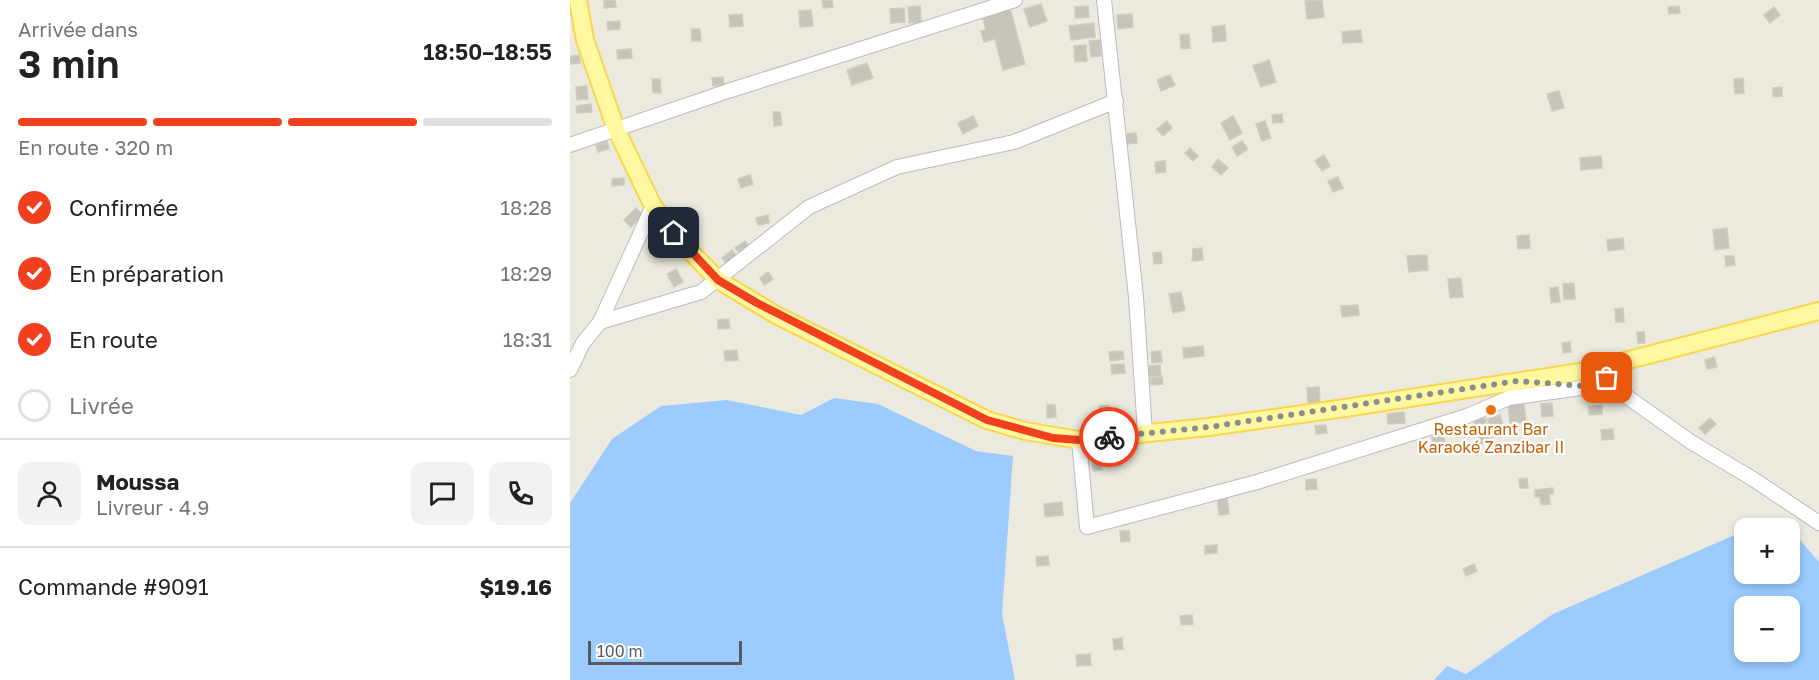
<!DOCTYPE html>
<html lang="fr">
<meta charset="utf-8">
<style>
body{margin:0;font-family:"Golos Text",sans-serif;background:#f2f2f2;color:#222;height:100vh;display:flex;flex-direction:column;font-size:22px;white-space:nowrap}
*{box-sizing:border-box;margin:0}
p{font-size:20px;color:#767676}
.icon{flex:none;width:33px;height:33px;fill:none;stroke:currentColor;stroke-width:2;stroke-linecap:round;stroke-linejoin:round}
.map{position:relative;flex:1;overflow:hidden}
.sheet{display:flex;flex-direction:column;background:#fff;width:570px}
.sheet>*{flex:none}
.fabs{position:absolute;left:1164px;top:518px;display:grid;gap:12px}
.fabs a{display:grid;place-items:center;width:66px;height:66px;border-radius:12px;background:#fff;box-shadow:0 3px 9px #0003;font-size:30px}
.scale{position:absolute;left:18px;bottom:15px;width:154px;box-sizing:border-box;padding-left:6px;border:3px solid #575b61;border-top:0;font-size:16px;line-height:21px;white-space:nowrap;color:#575b61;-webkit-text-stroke:4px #fff;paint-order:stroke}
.pin{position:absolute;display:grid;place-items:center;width:51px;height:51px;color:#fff;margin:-26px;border-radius:12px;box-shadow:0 3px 9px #0006}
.courier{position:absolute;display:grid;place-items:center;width:60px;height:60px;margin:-30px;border:4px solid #f2401e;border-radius:50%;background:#fff;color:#222;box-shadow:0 2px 8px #0007}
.summary em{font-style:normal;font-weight:600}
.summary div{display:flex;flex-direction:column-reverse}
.summary{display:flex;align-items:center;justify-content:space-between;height:102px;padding:0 18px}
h1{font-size:39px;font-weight:600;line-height:45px}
.bar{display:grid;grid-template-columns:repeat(4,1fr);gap:9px 6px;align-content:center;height:72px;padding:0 18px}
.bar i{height:8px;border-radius:4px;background:#e0e0e0}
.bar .on{background:#f2401e}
.bar p{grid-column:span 4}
.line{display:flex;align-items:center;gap:15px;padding:0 18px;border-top:2px solid #e0e0e0}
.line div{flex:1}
.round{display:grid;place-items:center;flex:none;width:63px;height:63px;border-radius:12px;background:#f2f2f2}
ol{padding:0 18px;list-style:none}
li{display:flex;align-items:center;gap:18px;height:66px}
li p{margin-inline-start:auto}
li .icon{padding:6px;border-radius:50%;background:#f2401e;color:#fff;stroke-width:4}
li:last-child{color:#767676}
li i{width:33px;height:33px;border:3px solid #e0e0e0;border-radius:50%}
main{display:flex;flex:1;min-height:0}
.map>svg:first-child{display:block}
.water{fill:#9bcbff;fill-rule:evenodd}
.building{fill:#c7c4bb;stroke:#d1ccbc;stroke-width:1.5}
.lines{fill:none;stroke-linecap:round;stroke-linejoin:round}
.minor-casing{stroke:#b9bbc2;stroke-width:16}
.major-casing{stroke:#f9d64a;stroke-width:20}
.minor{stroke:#fff;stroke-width:14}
.major{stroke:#fff8a0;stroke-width:16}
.done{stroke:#8b8d8d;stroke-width:6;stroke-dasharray:0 10.8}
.route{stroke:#f2401e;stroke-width:8}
.food-dot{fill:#e8710a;stroke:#fff;stroke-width:2}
.labels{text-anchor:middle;stroke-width:4.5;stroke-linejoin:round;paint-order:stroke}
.food-label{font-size:16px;fill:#c56008;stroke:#fff}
</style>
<main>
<section class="sheet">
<div class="summary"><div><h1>3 min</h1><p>Arrivée dans</p></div><em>18:50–18:55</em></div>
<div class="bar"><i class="on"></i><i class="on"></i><i class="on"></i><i></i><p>En route · 320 m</p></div>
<ol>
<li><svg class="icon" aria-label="check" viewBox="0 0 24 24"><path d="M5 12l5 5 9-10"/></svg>Confirmée<p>18:28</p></li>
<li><svg class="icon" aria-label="check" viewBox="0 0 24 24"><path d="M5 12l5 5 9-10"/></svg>En préparation<p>18:29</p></li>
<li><svg class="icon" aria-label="check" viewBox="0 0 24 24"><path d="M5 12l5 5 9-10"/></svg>En route<p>18:31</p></li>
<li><i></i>Livrée</li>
</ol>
<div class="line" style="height:108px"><a class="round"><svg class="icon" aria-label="person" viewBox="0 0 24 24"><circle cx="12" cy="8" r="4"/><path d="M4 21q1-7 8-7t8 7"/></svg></a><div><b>Moussa</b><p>Livreur · 4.9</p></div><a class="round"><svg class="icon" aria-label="chat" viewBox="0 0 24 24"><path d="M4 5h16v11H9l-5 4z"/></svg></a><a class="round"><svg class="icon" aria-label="phone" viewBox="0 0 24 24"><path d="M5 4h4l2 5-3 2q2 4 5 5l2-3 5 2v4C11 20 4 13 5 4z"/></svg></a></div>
<div class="line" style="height:78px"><div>Commande #9091</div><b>$19.16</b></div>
</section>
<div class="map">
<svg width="1249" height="680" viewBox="0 0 1249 680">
<rect width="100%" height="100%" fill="#eceade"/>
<g class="water">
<path d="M264,398L308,404L406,451L443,456L432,614L445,680H0V503L42,439L91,406L157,400L231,415Z"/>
<path d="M1174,531V573H1220V536L1231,541L1249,562V680H864L877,666L896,674L983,614ZM1174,606H1220V651H1174Z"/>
</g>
<g class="building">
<path d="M34,0H45L46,7L34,8Z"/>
<path d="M252,0H262L263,7L253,8Z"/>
<path d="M752,0L754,17L737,19L735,1Z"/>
<path d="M471,4L477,21L460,27L454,9Z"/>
<path d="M350,6L351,22L339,23L338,7Z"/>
<path d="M518,6L519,17L505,18V7Z"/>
<path d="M1109,6L1110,13L1099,14L1098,7Z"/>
<path d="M1204,7L1210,15L1200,23L1194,15Z"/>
<path d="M334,8L335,22L321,23L320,9Z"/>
<path d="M440,8L455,64L433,70L425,39L414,42L411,31L416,30L412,15Z"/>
<path d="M241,10L243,26L230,27L229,11Z"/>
<path d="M172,14L173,26L160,27L159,15Z"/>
<path d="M562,14L563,27L548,29L547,15Z"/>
<path d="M50,21V29L38,30L37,22Z"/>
<path d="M524,23L525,37L501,40L499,26Z"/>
<path d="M655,25L656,41L643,42L642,27Z"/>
<path d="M121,29H130L131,41H122Z"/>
<path d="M791,30L792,42L773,43L772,32Z"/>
<path d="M619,34L620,48L611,49L610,35Z"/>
<path d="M530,40L531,56L521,57L519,41Z"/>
<path d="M516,45L517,61L505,62L504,46Z"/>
<path d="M61,49L62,58L48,59L47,50Z"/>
<path d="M9,55L10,63L0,64V56Z"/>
<path d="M699,60L706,82L691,87L683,66Z"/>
<path d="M297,63L303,78L282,85L277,70Z"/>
<path d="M600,75L605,85L591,91L587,80Z"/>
<path d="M153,77L154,85L143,86L142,78Z"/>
<path d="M1173,78L1174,93L1165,94L1164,79Z"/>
<path d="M82,79H90L91,93H83Z"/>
<path d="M17,86L18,99L7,100L6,87Z"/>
<path d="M1212,87V96L1203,97V88Z"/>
<path d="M989,91L994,108L982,111L977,94Z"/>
<path d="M21,104L22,112L7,113L6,106Z"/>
<path d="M203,112H210L212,125L204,126Z"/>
<path d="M712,114L713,122L703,123L702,115Z"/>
<path d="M403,116L408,126L393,134L388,123Z"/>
<path d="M663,116L672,133L660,140L651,123Z"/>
<path d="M597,121L602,128L593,136L587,129Z"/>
<path d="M695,121L701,138L692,141L686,124Z"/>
<path d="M566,133L567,143L555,144L554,134Z"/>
<path d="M37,141L39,149L28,152L26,145Z"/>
<path d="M672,141L678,149L667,156L662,147Z"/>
<path d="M620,148L628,156L623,161L615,153Z"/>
<path d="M754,155L760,166L752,171L745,161Z"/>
<path d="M1031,156L1032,168L1011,170L1010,158Z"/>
<path d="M648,159L658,168L651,175L642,167Z"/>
<path d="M595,161L596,172L586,173L585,162Z"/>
<path d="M180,175L183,184L171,188L168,179Z"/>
<path d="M768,177L773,188L763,192L758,181Z"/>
<path d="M54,178V185L42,186V179Z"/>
<path d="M66,208L73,215L61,227L54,220Z"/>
<path d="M198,215L199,223L188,225L186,218Z"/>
<path d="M1157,228L1159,248L1145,250L1143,230Z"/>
<path d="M959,235L960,248L948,249L947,236Z"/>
<path d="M1053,238L1054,249L1038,251L1037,240Z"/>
<path d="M175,241L180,247L170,254L165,248Z"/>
<path d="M632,248L633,260L622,261L623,249Z"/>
<path d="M162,250L167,257L157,264L152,258Z"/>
<path d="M591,252L592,263L584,264L583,253Z"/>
<path d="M857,255L858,270L839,272L837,256Z"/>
<path d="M1155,256H1164L1165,265L1156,266Z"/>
<path d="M106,269L113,282L104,287L97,274Z"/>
<path d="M198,272L203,279L194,285L190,278Z"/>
<path d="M891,278L893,297L880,298L878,279Z"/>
<path d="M1004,283L1005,299H994L993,284Z"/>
<path d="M988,287L990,302L981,303L980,288Z"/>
<path d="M611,292L615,310L603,313L599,294Z"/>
<path d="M788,305L789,315L772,317L771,306Z"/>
<path d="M1053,308L1054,322H1046L1045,309Z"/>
<path d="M159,319L160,328L148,329V320Z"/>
<path d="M1067,332H1074L1075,343H1068Z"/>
<path d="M1000,342L1001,352L993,353L992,343Z"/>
<path d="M633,346L634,356L614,358L613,348Z"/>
<path d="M167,350L168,360L155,361L154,351Z"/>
<path d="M553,351L554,359L540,361L539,352Z"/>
<path d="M591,351L592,362L582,363L581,352Z"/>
<path d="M1144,357L1147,367L1137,369L1135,360Z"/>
<path d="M554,364L555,373L542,374L541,365Z"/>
<path d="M590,365L591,376H579V366Z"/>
<path d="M592,377L593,384L581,385L580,378Z"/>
<path d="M749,387L750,403L738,404L737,388Z"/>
<path d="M1038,390L1039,400L1024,401L1023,391Z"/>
<path d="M982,403L983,416L972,417L971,404Z"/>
<path d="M954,404L956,422L940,423L938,405Z"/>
<path d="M477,405H485L486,417L477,418Z"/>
<path d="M539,405L540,419H530L529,406Z"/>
<path d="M1032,405V414L1019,415V407Z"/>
<path d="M834,412L835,423L818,424L817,414Z"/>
<path d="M930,415L935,430L922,434L917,419Z"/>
<path d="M915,418L917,434L906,435L904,419Z"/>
<path d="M1140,418L1146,424L1135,434L1129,428Z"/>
<path d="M756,425L757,433L746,434L745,426Z"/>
<path d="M1043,429L1044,439L1032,440L1031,430Z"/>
<path d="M874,436L875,444L863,445L862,437Z"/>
<path d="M921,436L922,443L909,444V437Z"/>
<path d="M532,462V470L523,471L522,463Z"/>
<path d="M957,478L958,488H950L949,479Z"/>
<path d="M746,479L747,489L736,490V480Z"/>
<path d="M983,488V494H979L980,504L971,505L970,497H965V490Z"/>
<path d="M657,496L659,514L649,515L647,497Z"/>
<path d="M492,502L493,515L475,517L474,504Z"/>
<path d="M550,531H559L560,541L551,542Z"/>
<path d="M647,545V553L635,554V546Z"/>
<path d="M478,556L479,565L467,566L466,557Z"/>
<path d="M904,564L907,571L896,576L893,569Z"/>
<path d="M622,615L623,624L611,625L610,616Z"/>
<path d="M552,638L553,649L544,650L543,639Z"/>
<path d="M520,654L521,665L507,666L506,655Z"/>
</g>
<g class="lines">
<defs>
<g id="minor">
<path d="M534,0L566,297L575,433"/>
<path d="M0,145L158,91L445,0"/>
<path d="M30,322L131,292L239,207L327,167L444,142L546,101"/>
<path d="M0,370L13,343L30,322L83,206"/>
<path d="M509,440L517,527L687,482L897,416L939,398L1039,384L1121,442L1183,479L1249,523"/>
</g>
<path id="major" d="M8,0L15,40L46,129L83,206L115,246L148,280L206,315L417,420L455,431L509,440L639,427L775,408L1016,371L1249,311"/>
</defs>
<use href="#minor" class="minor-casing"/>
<use href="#major" class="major-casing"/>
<use href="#minor" class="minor"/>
<use href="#major" class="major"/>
</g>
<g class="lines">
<path class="done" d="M539,437L639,427L947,381L1014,386L1038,384L1037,378"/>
<path class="route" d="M104,233L148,280L187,303L417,420L483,438L509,440L539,437"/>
</g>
<circle class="food-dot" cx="921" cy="410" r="6"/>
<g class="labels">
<g class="food-label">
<text x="921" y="435">Restaurant Bar<tspan x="921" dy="18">Karaoké Zanzibar II</tspan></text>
</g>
</g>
</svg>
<div class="fabs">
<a>+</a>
<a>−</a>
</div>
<div class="scale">100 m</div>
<div class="pin" style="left:1037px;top:378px;background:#ea580c"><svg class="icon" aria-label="bag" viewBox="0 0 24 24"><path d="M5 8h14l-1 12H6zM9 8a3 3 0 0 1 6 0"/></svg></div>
<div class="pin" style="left:104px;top:233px;background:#1f2937"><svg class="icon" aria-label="home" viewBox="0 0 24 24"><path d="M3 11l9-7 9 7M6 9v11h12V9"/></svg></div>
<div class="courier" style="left:539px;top:437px"><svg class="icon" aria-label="bike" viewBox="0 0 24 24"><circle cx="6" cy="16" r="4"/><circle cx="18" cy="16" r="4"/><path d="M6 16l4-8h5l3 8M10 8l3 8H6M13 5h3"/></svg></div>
</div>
</main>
